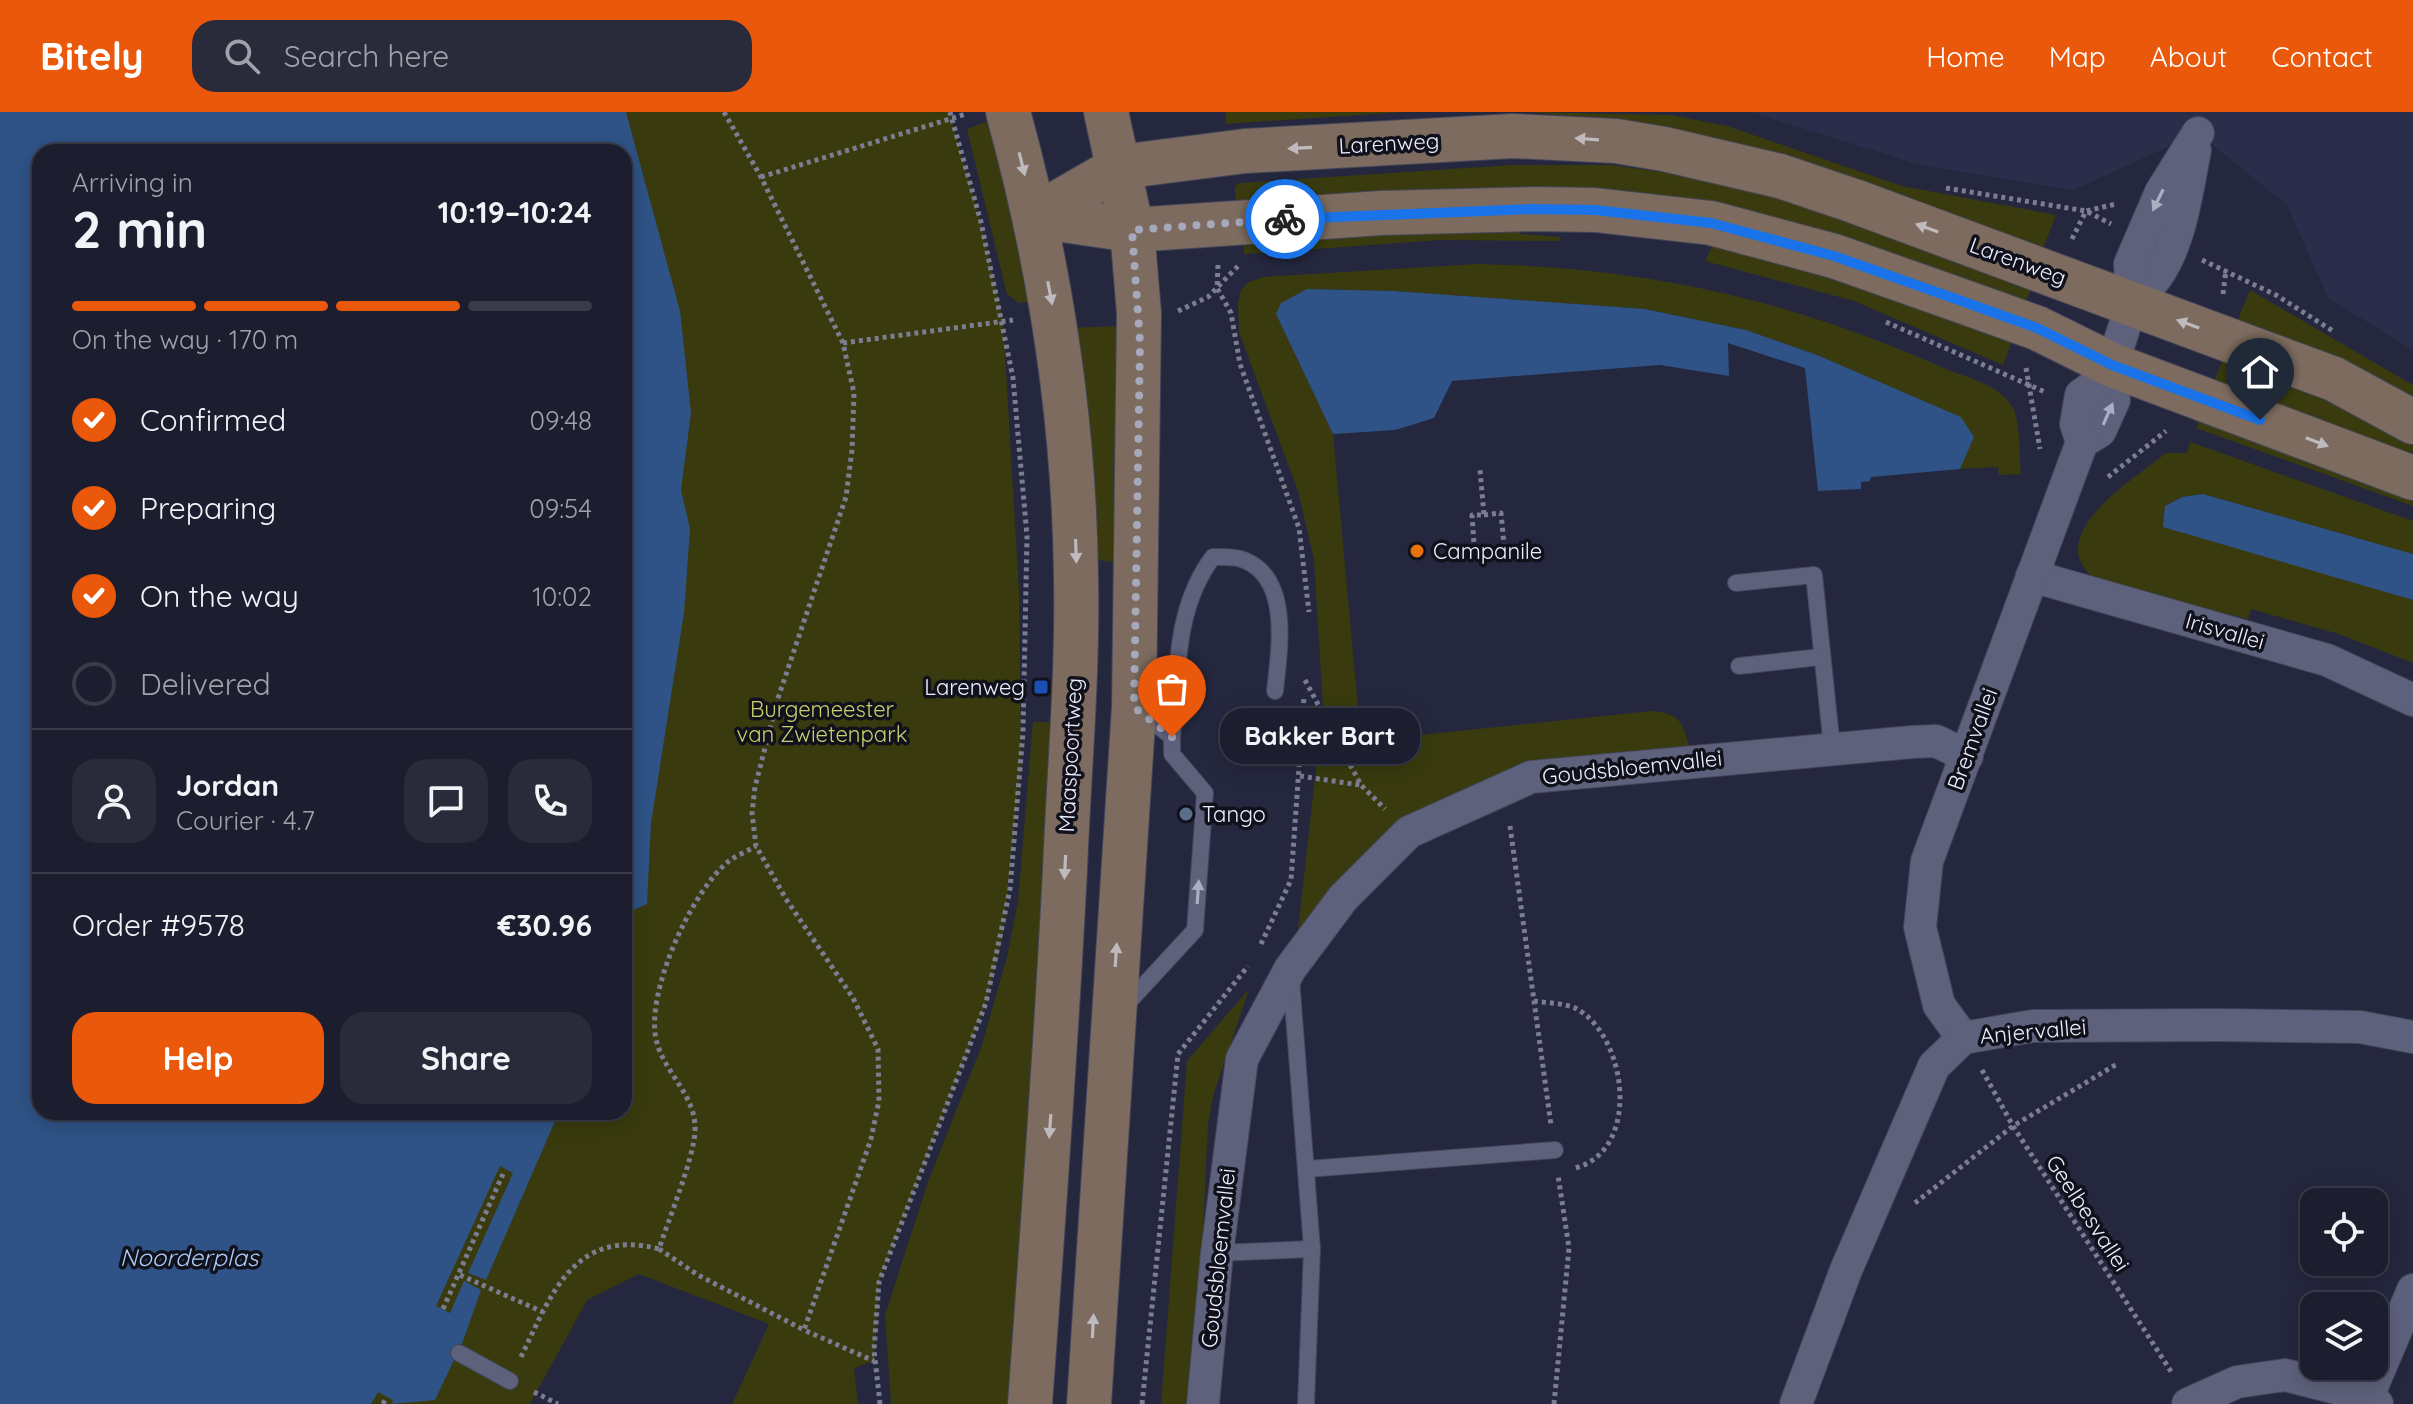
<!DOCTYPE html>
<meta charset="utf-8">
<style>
body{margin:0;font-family:Quicksand,sans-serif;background:#292a3a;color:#f1f3f6;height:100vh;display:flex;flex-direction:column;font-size:30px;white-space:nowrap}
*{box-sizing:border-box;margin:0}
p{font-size:26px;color:#a0a2aa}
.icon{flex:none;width:44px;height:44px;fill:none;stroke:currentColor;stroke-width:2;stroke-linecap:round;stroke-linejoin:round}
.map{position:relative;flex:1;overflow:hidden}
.details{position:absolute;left:32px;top:32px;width:600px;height:976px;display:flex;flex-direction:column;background:#1c1d2e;border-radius:24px;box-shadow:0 4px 20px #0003,0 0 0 2px #3a3b4a}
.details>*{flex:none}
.controls{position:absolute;left:2300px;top:1076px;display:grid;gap:16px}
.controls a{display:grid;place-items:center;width:88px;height:88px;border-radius:16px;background:#1c1d2e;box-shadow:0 4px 20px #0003,0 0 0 2px #3a3b4a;font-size:40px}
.pin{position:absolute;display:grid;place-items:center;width:68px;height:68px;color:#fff;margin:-82px -34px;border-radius:50% 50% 50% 0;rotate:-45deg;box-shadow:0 0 8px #0007}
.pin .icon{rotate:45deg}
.courier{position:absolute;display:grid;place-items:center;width:80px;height:80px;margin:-40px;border:6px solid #1a73e8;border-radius:50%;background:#fff;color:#222;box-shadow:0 2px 10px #0007}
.bubble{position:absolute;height:56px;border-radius:24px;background:#1c1d2e;box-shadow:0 4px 20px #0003,0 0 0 2px #3a3b4a;font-size:26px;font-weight:700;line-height:56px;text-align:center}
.overview em{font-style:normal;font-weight:700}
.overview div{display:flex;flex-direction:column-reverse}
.overview{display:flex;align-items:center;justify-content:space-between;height:136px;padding:0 40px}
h1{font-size:52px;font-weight:700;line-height:60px}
.bar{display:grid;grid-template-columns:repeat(4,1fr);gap:12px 8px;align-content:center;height:96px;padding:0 40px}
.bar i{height:10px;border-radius:6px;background:#3a3b4a}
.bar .active{background:#ea580c}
.bar p{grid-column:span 4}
.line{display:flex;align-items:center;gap:20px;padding:0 40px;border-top:2px solid #3a3b4a}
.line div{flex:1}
.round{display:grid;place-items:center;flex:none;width:84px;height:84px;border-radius:24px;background:#292a3a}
ol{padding:0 40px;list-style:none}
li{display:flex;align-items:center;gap:24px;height:88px}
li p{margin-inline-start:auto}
li .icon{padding:8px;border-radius:50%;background:#ea580c;color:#fff;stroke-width:4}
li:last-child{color:#a0a2aa}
li i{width:44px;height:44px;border:4px solid #3a3b4a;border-radius:50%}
.cta{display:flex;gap:16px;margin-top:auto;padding:16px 40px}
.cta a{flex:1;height:92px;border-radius:24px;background:#ea580c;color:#fff;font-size:32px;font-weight:700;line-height:92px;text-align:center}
.cta a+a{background:#292a3a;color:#f1f3f6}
header{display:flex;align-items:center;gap:48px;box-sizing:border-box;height:112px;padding:0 40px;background:#ea580c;color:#fff}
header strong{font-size:38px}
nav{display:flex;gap:44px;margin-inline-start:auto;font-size:28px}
.search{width:560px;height:72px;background:#292a3a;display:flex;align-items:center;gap:20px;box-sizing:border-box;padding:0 28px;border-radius:24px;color:#a0a2aa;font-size:30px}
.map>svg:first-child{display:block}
.built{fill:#2b2e4b}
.green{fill:#393b0e;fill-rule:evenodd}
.water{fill:#2f5386}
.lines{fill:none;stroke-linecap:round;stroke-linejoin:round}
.lane-casing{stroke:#434558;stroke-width:18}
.street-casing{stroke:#434558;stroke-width:34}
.secondary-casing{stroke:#434558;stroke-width:46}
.path{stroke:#7b7d91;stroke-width:5;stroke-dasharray:4 4;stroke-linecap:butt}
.lane{stroke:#5e617b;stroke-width:16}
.street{stroke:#5e617b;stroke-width:32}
.secondary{stroke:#7c6b5e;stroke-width:44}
.oneway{fill:#bfbabe}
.oneway2{fill:#acafc3}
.done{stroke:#a6a8bb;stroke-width:8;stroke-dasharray:0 14.4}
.route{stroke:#1a73e8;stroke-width:10}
.food-dot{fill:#e8710a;stroke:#10111b;stroke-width:3}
.transit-dot{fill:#1a4fb4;stroke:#10111b;stroke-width:3}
.service-dot{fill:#5c6f8a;stroke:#10111b;stroke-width:3}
.labels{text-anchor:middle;stroke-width:7;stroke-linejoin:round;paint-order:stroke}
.street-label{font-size:22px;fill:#eceefe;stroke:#10111b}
.poi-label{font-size:22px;fill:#eceefe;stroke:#10111b;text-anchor:start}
.park-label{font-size:22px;fill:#c9cf6c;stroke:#10111b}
.water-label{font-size:24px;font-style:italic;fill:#abccfa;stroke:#10111b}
</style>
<header>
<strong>Bitely</strong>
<div class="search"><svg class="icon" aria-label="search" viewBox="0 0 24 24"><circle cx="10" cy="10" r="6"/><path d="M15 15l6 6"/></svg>Search here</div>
<nav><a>Home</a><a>Map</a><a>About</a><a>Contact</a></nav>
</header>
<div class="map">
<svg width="2413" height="1292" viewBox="0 0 2413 1292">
<rect width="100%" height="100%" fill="#25273e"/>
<path class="built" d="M1750,0H2413V238L2328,186L2287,93L2198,21L2074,78L1924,54Z"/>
<g class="green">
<path d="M0,0H949L981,110L1003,209L1019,479L1021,654L1003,822L986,891L879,1170L874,1249L854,1256L858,1292H732L769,1212L639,1162L587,1188L530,1292H0ZM40,40H624V1000H40Z"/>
<path d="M1226,0H1404L1225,12Z"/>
<path d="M1528,0L1671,3L1727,14L1902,74L2056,103L2040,145L1617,9Z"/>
<path d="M991,8L1041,189L1019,191L1007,182L967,17Z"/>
<path d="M1511,53H1612L1757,74L2032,175L2025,191L1811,116L1236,93L1235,74L1240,71Z"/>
<path d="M1520,109V122L1561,125L1560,129L1439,128L1244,142L1243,124Z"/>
<path d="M1713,133L1852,172L2012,229L2003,253L1854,189L1705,149Z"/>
<path d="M1477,152C1643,155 1789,187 1941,255C1964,265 2000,272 2013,296C2021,313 2019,344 2021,362L1999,363L1998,355L1960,357L1963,346L1961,305L1817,243L1746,218L1645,197L1394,179L1307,177L1276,202L1333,322L1361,629L1651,599C1677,601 1683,608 1689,634L1576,647L1476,674L1297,827L1323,594L1314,448L1298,379L1239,220L1238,192L1241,178L1249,170L1263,165Z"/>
<path d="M2250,178L2413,273V295L2234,217Z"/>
<path d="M1118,214L1121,451L1090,447L1069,216Z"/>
<path d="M2226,239L2413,321V353L2212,275Z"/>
<path d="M2203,300L2413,377V394L2196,316Z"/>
<path d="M2190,330L2413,409V442L2203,382L2182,385L2165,394L2307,456L2413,488V551L2339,522L2251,497L2248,507L2096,468C2039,424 2133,368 2166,341H2187Z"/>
<path d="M1033,610H1049L1058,717L1020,1292H891L885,1203L928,1070L982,933L1007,845L1018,790Z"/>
<path d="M1249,877L1214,981L1208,1011L1195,1292H1161L1187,949Z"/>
</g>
<g class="water">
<path d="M0,0H626L680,199L691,301L681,378L690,417L684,501L651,711L647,792L624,802V40H40V1000H559L486,1168L468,1161L513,1061L500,1054L436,1194L450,1201L464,1169L481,1178L463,1229L435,1288L392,1292L393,1288L378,1280L371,1292H0Z"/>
<path d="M1307,177L1394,179L1645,197L1746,218L1817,243L1961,305L1974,325L1960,357L1871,365L1870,369L1861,370V377L1818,379L1805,256L1728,231L1729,264L1660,253L1452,269L1434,306L1395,318L1333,322L1276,202L1281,191Z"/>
<path d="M2203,382L2413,442V488L2163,415L2165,394L2182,385Z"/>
</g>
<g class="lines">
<defs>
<g id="lane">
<path d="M1736,471L1814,463L1832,636"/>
<path d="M1739,554L1820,545"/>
<path d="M1172,625C1178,563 1174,496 1213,445C1222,445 1235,444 1244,448C1292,467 1279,539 1275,579"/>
<path d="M1291,866L1312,1137L1306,1292"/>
<path d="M1123,896L1195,818L1205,681L1172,642V625L1140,599"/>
<path d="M1307,1057L1555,1038"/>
<path d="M1217,1141L1312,1137"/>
<path d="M459,1241L510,1269"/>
</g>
<g id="street">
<path d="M2132,191C2140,182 2150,174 2157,164C2181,130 2187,78 2195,38"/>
<path d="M2082,330L2100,319L2114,288L2109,263L2132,191L2130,152L2161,80L2198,21"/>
<path d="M2032,464L2327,548L2413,588"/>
<path d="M1963,926L1939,893L1920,815L1927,749L2082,330L2076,312L2081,283L2109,263"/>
<path d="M2368,1284L2413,1178"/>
<path d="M1203,1292L1217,1141L1242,947L1290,857L1343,786L1409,720L1531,665L1912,630L1936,629L1967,644"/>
<path d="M1796,1292L1846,1158L1934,954L1963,926L2033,914L2219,913L2360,915L2413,925"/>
<path d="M2188,1292L2237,1270L2285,1263L2368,1284L2377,1292"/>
</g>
<g id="secondary">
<path d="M1008,0C1050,152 1074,306 1076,464C1078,562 1069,660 1065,757C1056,936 1043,1114 1030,1292"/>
<path d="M1035,104L1120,55L1245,39L1513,24L1616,29L1664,37L1780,64L1854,89L2334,267L2413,310"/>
<path d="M1035,104L1132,118L1381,101L1534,97L1595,98L1711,111L1834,144L1956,187L2037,216L2112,253L2413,366"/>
<path d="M1089,1292L1134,595L1139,201L1132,118L1106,0"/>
</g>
</defs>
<use href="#lane" class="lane-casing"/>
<use href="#street" class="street-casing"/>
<use href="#secondary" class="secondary-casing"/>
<g class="path">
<path d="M724,0L761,65L843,231L854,281L852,338L846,385L777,589L755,675L752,701L756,734L786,787L853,886L878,937L879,989L871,1027L804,1218L874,1249"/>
<path d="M761,65L966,2"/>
<path d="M1946,76L2086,99L2111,112"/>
<path d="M2072,127L2086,99L2116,92"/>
<path d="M2202,148L2276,183L2333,219"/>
<path d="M1218,153L1217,176L1231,201L1240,252L1299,416L1309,500"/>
<path d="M2223,182L2226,158"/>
<path d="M1178,199L1208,185L1240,152"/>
<path d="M1886,210L2045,280"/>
<path d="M843,231L1013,208"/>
<path d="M2026,256L2040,337"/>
<path d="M2108,365L2166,319"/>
<path d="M1484,403L1501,401L1505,443"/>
<path d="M1470,446L1505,443L1506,449"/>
<path d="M1475,446L1472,403H1484L1480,358"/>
<path d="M1305,568L1361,673L1385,697"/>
<path d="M1300,664L1360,673"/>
<path d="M1510,714L1551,1013"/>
<path d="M1261,832L1291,768L1304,585"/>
<path d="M1534,889C1547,891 1566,891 1577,897C1628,926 1641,1039 1575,1056"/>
<path d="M1982,958L2013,1014L2172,1261"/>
<path d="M1915,1091L2013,1014L2117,952"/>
<path d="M659,1137L698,1163L804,1218"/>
<path d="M460,1163L543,1200"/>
<path d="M443,1197L503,1062"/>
<path d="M521,1245C551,1183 574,1115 659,1137C668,1109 694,1046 695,1019C697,985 665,961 657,931C643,884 692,778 729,749C737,743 748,739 756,734"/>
<path d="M534,1280L558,1292"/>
<path d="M383,1292L386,1286"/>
<path d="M880,1292L874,1238L879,1170L986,891L1010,777L1023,620L1027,424L1013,266L981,110L950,0"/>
<path d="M1142,1292L1178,942L1248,854"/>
<path d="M1554,1292L1569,1136L1558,1063"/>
</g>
<use href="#lane" class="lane"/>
<use href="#street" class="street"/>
<use href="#secondary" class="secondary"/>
</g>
<defs><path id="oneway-solid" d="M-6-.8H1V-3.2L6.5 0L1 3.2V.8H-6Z" transform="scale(2)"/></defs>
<g class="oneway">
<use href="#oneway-solid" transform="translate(1587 27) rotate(-176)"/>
<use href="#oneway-solid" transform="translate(1300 36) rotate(177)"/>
<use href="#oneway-solid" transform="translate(1022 52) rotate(76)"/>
<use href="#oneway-solid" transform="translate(1927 116) rotate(-160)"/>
<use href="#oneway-solid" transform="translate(1050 181) rotate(79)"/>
<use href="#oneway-solid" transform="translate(2188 212) rotate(-160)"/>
<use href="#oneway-solid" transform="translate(2317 330) rotate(21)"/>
<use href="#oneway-solid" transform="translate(1076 439) rotate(88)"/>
<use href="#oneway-solid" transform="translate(1065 755) rotate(93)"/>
<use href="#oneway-solid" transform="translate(1116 843) rotate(-86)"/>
<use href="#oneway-solid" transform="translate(1050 1014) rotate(94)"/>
<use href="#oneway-solid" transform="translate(1093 1214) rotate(-87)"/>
</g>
<g class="oneway2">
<use href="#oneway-solid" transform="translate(2158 88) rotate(116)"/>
<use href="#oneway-solid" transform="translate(2108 302) rotate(-66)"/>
<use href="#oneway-solid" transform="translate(1198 780) rotate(-86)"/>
</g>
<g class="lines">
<path class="done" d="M1172,625L1134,595L1140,230L1132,118L1285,107"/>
<path class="route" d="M1285,107L1534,97L1595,98L1711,111L1834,144L1956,187L2037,216L2112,253L2260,308"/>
</g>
<circle class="food-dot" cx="1417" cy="439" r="8"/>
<rect class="transit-dot" x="1033" y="567" width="16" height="16" rx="4"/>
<circle class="service-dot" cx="1186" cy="702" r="8"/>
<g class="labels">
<g class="street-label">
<text transform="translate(1389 31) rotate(-3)" y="8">Larenweg</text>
<text transform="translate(2018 149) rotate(20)" y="8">Larenweg</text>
<text transform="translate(2225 519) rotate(16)" y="8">Irisvallei</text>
<text transform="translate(1972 627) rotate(-70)" y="8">Bremvallei</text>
<text transform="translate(1070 643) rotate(-87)" y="8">Maaspoortweg</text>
<text transform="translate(1632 655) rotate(-6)" y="8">Goudsbloemvallei</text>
<text transform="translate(2033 919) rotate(-5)" y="8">Anjervallei</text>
<text transform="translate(2088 1101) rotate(57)" y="8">Geelbesvallei</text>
<text transform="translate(1218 1146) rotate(-84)" y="8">Goudsbloemvallei</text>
</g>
<g class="poi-label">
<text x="1433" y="447">Campanile</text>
<text x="1025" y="583" text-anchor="end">Larenweg</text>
<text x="1202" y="710">Tango</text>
</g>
<g class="park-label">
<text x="822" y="605">Burgemeester<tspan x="822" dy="25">van Zwietenpark</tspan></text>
</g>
<g class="water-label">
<text x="189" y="1154">Noorderplas</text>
</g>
</g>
</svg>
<div class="controls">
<a><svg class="icon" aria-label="locate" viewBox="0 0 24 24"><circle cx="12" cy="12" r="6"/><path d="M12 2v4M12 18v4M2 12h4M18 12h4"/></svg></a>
<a><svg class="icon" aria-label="layers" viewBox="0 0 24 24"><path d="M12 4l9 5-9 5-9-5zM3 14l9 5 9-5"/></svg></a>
</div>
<div class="pin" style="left:1172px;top:625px;background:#ea580c"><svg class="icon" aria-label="bag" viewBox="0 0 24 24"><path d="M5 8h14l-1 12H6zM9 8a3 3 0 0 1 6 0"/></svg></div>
<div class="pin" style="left:2260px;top:308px;background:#1f2937"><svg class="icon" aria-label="home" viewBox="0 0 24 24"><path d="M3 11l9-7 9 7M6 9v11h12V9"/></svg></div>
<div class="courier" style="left:1285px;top:107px"><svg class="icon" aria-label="bike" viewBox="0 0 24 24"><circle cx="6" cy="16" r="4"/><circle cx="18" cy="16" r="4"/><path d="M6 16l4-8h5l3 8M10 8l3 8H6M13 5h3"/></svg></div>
<div class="bubble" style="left:1220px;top:596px;width:200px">Bakker Bart</div>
<section class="details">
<div class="overview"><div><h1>2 min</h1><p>Arriving in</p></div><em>10:19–10:24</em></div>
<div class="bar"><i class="active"></i><i class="active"></i><i class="active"></i><i></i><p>On the way · 170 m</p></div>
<ol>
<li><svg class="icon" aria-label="check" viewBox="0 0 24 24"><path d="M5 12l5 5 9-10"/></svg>Confirmed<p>09:48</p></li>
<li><svg class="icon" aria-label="check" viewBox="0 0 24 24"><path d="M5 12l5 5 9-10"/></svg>Preparing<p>09:54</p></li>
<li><svg class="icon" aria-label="check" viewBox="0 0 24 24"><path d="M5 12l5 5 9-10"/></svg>On the way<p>10:02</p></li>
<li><i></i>Delivered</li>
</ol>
<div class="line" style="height:144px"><a class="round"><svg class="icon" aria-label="person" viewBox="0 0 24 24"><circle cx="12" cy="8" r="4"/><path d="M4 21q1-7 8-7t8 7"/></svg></a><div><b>Jordan</b><p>Courier · 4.7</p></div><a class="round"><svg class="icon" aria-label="chat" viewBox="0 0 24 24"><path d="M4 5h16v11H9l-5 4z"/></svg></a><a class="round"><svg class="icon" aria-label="phone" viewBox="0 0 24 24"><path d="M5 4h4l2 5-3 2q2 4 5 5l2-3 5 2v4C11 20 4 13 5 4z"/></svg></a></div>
<div class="line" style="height:104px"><div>Order #9578</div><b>€30.96</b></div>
<div class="cta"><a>Help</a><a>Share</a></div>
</section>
</div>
